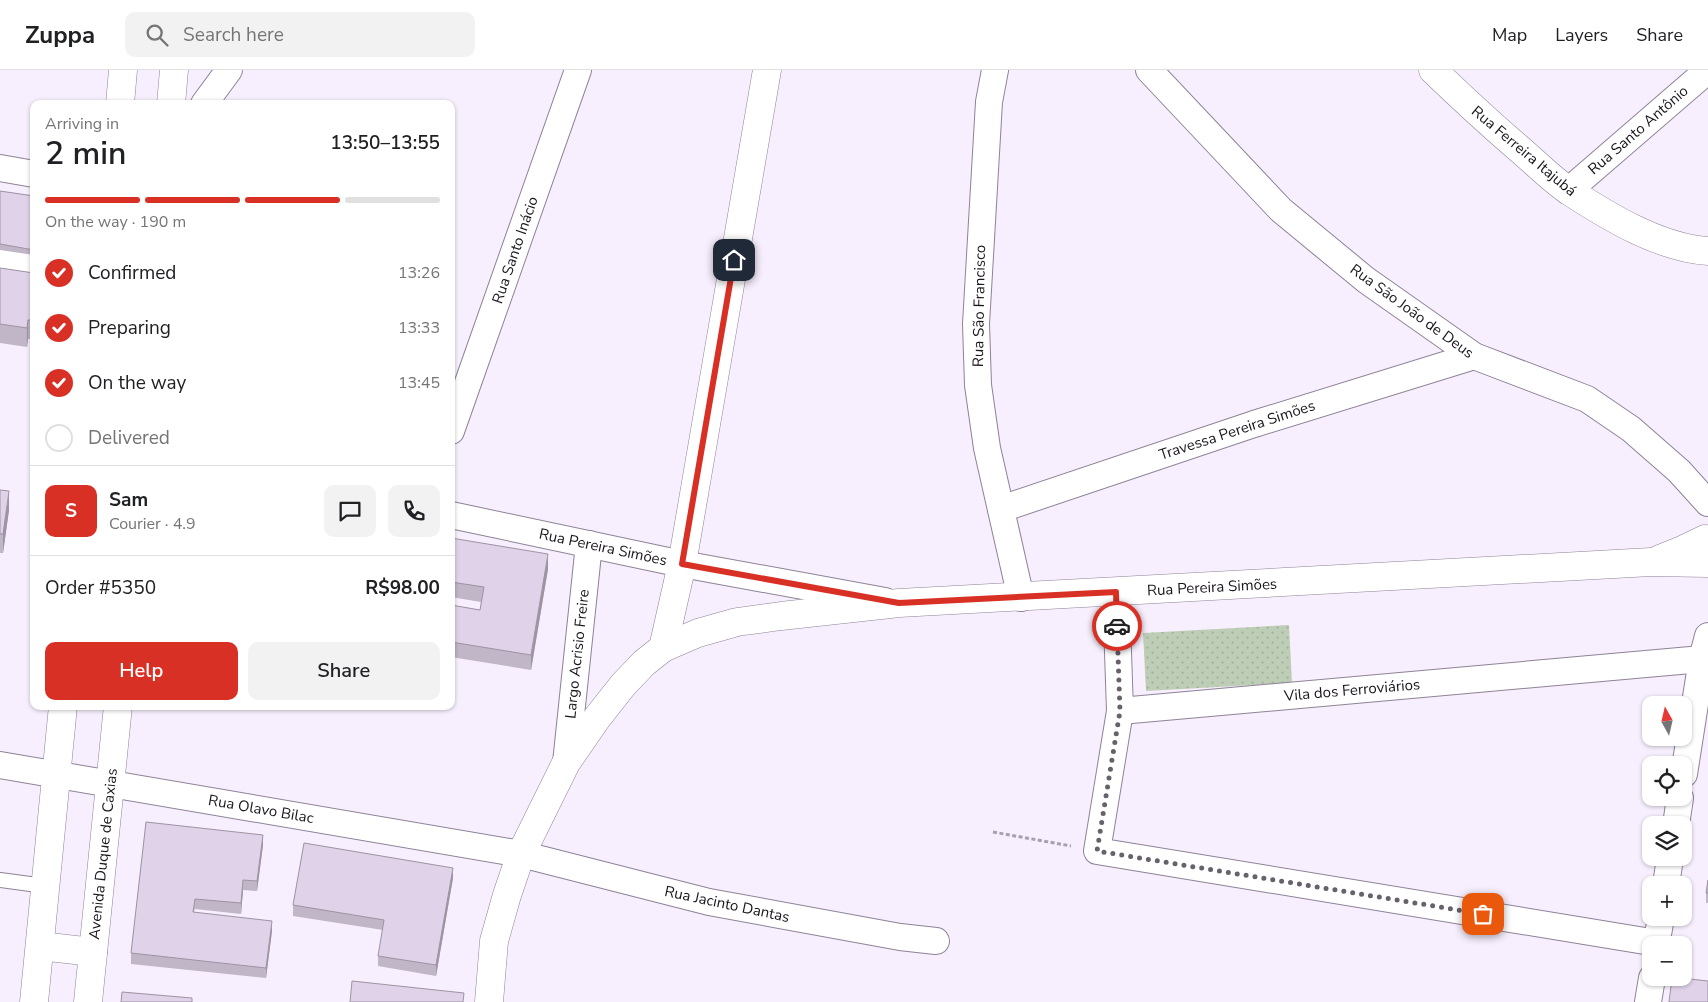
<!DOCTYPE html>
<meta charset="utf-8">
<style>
body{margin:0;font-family:"Nunito Sans",sans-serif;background:#f2f2f2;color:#202124;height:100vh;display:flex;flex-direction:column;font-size:19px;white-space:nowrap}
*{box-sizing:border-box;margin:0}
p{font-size:16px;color:#757577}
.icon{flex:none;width:28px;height:28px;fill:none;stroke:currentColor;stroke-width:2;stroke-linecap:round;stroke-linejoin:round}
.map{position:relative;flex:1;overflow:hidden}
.details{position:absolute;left:30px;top:30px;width:425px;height:610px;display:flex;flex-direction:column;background:#fff;border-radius:10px;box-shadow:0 1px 4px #0004}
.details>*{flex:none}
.needle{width:32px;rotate:352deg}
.controls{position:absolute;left:1642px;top:626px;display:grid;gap:10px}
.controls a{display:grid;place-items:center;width:50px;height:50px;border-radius:10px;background:#fff;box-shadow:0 1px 4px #0004;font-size:25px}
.pin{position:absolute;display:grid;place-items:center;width:42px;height:42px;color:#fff;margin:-21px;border-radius:10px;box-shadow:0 2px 8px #0006}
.courier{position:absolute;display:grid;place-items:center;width:50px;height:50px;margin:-25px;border:4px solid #d93025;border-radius:50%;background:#fff;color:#222;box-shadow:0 1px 6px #0007}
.summary em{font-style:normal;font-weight:600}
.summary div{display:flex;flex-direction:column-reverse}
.summary{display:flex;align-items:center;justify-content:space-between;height:85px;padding:0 15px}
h1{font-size:32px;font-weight:600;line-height:38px}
.bar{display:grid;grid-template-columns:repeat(4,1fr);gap:8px 5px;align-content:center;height:60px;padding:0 15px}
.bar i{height:6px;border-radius:4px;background:#e0e0e0}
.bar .selected{background:#d93025}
.bar p{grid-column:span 4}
.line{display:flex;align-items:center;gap:12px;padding:0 15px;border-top:1px solid #e0e0e0}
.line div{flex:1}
.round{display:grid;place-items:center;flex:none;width:52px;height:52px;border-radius:10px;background:#f2f2f2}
ol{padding:0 15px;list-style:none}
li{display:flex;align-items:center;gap:15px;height:55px}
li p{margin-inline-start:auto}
li .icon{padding:5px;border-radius:50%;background:#d93025;color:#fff;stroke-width:4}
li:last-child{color:#757577}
li i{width:28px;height:28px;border:2px solid #e0e0e0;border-radius:50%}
.cta{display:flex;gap:10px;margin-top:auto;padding:10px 15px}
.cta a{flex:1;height:58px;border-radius:10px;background:#d93025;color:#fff;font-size:20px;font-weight:600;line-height:58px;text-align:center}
.cta a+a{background:#f2f2f2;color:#202124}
header{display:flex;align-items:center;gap:30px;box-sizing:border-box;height:70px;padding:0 25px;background:#fff;border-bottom:1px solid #e0e0e0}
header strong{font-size:24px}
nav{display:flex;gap:28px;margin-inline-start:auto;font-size:18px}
.search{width:350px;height:45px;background:#f2f2f2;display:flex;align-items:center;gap:12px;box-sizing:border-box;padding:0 18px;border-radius:10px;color:#757577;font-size:19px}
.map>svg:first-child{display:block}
.grass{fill:url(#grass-dots)}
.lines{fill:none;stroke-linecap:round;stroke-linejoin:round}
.lane-casing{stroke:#8f8297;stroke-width:16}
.street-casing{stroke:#8f8297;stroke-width:28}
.secondary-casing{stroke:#8f8297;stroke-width:29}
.path{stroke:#a7a0ac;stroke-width:3;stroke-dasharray:4 2.5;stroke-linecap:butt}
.lane{stroke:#fff;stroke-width:14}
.street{stroke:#fff;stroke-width:26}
.secondary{stroke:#fff;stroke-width:28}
.wall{fill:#c1b5c8}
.shaded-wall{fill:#9d93a3}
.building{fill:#e0d2e9;stroke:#9d93a3}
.done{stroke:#67616b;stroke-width:5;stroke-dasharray:0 9}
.route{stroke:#d93025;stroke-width:6}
.labels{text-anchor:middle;stroke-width:5;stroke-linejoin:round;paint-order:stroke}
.street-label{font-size:15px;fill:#1a151d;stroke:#fff}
</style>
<header>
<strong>Zuppa</strong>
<div class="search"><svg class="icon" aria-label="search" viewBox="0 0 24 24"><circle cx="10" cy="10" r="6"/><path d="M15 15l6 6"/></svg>Search here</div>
<nav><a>Map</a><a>Layers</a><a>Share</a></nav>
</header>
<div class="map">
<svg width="1708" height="932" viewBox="0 0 1708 932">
<defs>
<pattern id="grass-dots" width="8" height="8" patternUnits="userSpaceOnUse" patternTransform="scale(1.25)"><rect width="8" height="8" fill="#beceb6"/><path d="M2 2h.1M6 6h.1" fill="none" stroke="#a3b09c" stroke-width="1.8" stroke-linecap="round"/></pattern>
</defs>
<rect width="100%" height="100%" fill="#f7effd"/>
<path class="grass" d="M1289,555L1292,613L1146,621L1143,563Z"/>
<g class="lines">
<defs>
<path id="lane" d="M0,810L45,816"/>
<g id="street">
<path d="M995,0L989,32L976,254L978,315L987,378L1021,528"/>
<path d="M1149,0L1281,140L1366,210L1474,286L1587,329L1631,359L1679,401L1708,433"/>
<path d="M204,34L229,0"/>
<path d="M0,98L34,104"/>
<path d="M1568,121L1708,0"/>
<path d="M0,186L34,191"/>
<path d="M451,361L578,0"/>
<path d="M1001,439L1254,354L1474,286"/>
<path d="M451,445L682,494L885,531"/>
<path d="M1116,523L1120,641L1702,589"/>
<path d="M1120,641L1097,781L1657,873"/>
<path d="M566,693L589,474"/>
<path d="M0,695L521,784L709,832L900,867L936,871"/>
<path d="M1684,704L1702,589L1708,566"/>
<path d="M1676,755L1680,728"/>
<path d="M1666,815L1670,788"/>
<path d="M1656,875L1661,848"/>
<path d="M1648,932L1652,908"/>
</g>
<g id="secondary">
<path d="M1433,0C1460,26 1488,52 1517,77C1534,91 1551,109 1569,121C1609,147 1660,178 1708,181"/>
<path d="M120,34L123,0"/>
<path d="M171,34L174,0"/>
<path d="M1660,489L1680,481L1705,469"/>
<path d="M663,578L682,494L767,0"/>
<path d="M40,876L93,882"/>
<path d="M34,932L63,636"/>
<path d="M88,932L118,636"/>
<path d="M489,932L494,871L507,825L521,784L566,693L597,648L623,615L644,593L663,578L698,563L737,552L781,546L899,533L1651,492L1708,493"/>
</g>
</defs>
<use href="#lane" class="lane-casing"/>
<use href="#street" class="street-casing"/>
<use href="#secondary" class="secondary-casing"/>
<path class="path" d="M993,762L1071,776"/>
<use href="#lane" class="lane"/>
<use href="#street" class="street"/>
<use href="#secondary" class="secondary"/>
</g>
<g class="wall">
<path d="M0,121L34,126V185L0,180Z"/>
<path d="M0,198L34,203V269H28L27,277L0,273Z"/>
<path d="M0,420L9,440L3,483H0Z"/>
<path d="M451,468L548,499L531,600L451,587V535L480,540L481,532L451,527Z"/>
<path d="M146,752L263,775L257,821L243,820L241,844L195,839L194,842L272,861L266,908L131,894V883Z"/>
<path d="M453,808L436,906L378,896V886L383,860L293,846V835Z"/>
<path d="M1708,810V833H1706V823Z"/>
</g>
<g class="shaded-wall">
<path d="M28,250V269L27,277V258Z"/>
<path d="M9,421V440L3,483V464Z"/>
<path d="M548,484V499L531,600V585Z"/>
<path d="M263,765V775L257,821V811Z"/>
<path d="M453,798V808L436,906V895Z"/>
<path d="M243,810V820L241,844V833Z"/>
<path d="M272,851V861L266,908V898Z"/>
</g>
<g class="building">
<path d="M0,121L34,126V180L0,174Z"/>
<path d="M0,198L34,203V250H28L27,258L0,254Z"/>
<path d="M0,420L9,421L3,464H0Z"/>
<path d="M451,468L548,484L531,585L451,572V535L480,540L484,517L451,512Z"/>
<path d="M146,752L263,765L257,811L243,810L241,833L195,829L193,842L272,851L266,898L131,883Z"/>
<path d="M304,773L453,798L436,895L378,886L384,850L293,835Z"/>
<path d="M1708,810V823H1706Z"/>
<path d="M1672,908H1681L1708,911V932H1669Z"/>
<path d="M352,911L464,923L463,932H350Z"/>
<path d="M122,922L192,928V932H121Z"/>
</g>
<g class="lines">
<path class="done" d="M1117,556L1120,641L1097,781L1483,844"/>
<path class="route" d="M734,190L682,494L899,533L1116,522L1117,556"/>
</g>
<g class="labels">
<g class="street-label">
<text transform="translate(1638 60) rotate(-41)" y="5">Rua Santo Antônio</text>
<text transform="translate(1524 81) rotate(40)" y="5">Rua Ferreira Itajubá</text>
<text transform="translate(515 180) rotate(-71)" y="5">Rua Santo Inácio</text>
<text transform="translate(979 236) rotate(-89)" y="5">Rua São Francisco</text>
<text transform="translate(1412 241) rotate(36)" y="5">Rua São João de Deus</text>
<text transform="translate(1237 360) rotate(-18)" y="5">Travessa Pereira Simões</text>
<text transform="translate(603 477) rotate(12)" y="5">Rua Pereira Simões</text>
<text transform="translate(1212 517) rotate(-3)" y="5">Rua Pereira Simões</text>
<text transform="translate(577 584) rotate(-84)" y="5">Largo Acrisio Freire</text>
<text transform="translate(1352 620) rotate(-5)" y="5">Vila dos Ferroviários</text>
<text transform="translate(261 739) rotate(10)" y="5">Rua Olavo Bilac</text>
<text transform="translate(103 784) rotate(-84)" y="5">Avenida Duque de Caxias</text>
<text transform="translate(727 834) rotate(12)" y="5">Rua Jacinto Dantas</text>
</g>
</g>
</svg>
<div class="controls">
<a><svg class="needle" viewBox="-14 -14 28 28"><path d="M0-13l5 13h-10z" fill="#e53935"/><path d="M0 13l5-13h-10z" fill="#757577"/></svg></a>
<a><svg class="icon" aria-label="locate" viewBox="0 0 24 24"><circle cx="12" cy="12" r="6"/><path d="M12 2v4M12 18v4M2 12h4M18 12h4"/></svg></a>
<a><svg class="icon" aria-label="layers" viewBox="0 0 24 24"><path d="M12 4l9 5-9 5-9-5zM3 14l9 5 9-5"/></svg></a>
<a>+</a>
<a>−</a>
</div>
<div class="pin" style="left:1483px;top:844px;background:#ea580c"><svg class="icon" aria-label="bag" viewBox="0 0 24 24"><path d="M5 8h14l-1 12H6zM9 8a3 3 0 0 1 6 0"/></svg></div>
<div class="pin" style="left:734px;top:190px;background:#1f2937"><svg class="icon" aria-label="home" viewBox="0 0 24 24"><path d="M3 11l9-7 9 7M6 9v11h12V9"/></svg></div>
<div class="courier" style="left:1117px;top:556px"><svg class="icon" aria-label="car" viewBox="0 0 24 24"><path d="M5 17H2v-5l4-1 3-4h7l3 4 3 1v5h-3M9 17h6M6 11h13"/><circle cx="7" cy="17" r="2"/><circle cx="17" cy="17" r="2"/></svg></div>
<section class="details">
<div class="summary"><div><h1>2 min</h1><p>Arriving in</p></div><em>13:50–13:55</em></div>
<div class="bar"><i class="selected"></i><i class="selected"></i><i class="selected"></i><i></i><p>On the way · 190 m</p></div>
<ol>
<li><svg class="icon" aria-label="check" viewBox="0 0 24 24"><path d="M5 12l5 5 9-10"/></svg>Confirmed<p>13:26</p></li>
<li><svg class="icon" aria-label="check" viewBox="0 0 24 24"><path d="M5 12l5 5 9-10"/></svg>Preparing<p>13:33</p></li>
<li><svg class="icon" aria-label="check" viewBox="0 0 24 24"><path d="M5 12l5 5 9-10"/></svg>On the way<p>13:45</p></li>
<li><i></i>Delivered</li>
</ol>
<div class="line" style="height:90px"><b class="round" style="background:#d93025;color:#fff">S</b><div><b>Sam</b><p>Courier · 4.9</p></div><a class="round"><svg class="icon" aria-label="chat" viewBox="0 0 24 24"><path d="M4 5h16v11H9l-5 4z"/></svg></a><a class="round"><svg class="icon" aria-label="phone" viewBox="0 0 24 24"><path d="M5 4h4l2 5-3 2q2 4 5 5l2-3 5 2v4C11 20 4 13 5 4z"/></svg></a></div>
<div class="line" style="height:65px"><div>Order #5350</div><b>R$98.00</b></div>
<div class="cta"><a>Help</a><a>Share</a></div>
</section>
</div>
